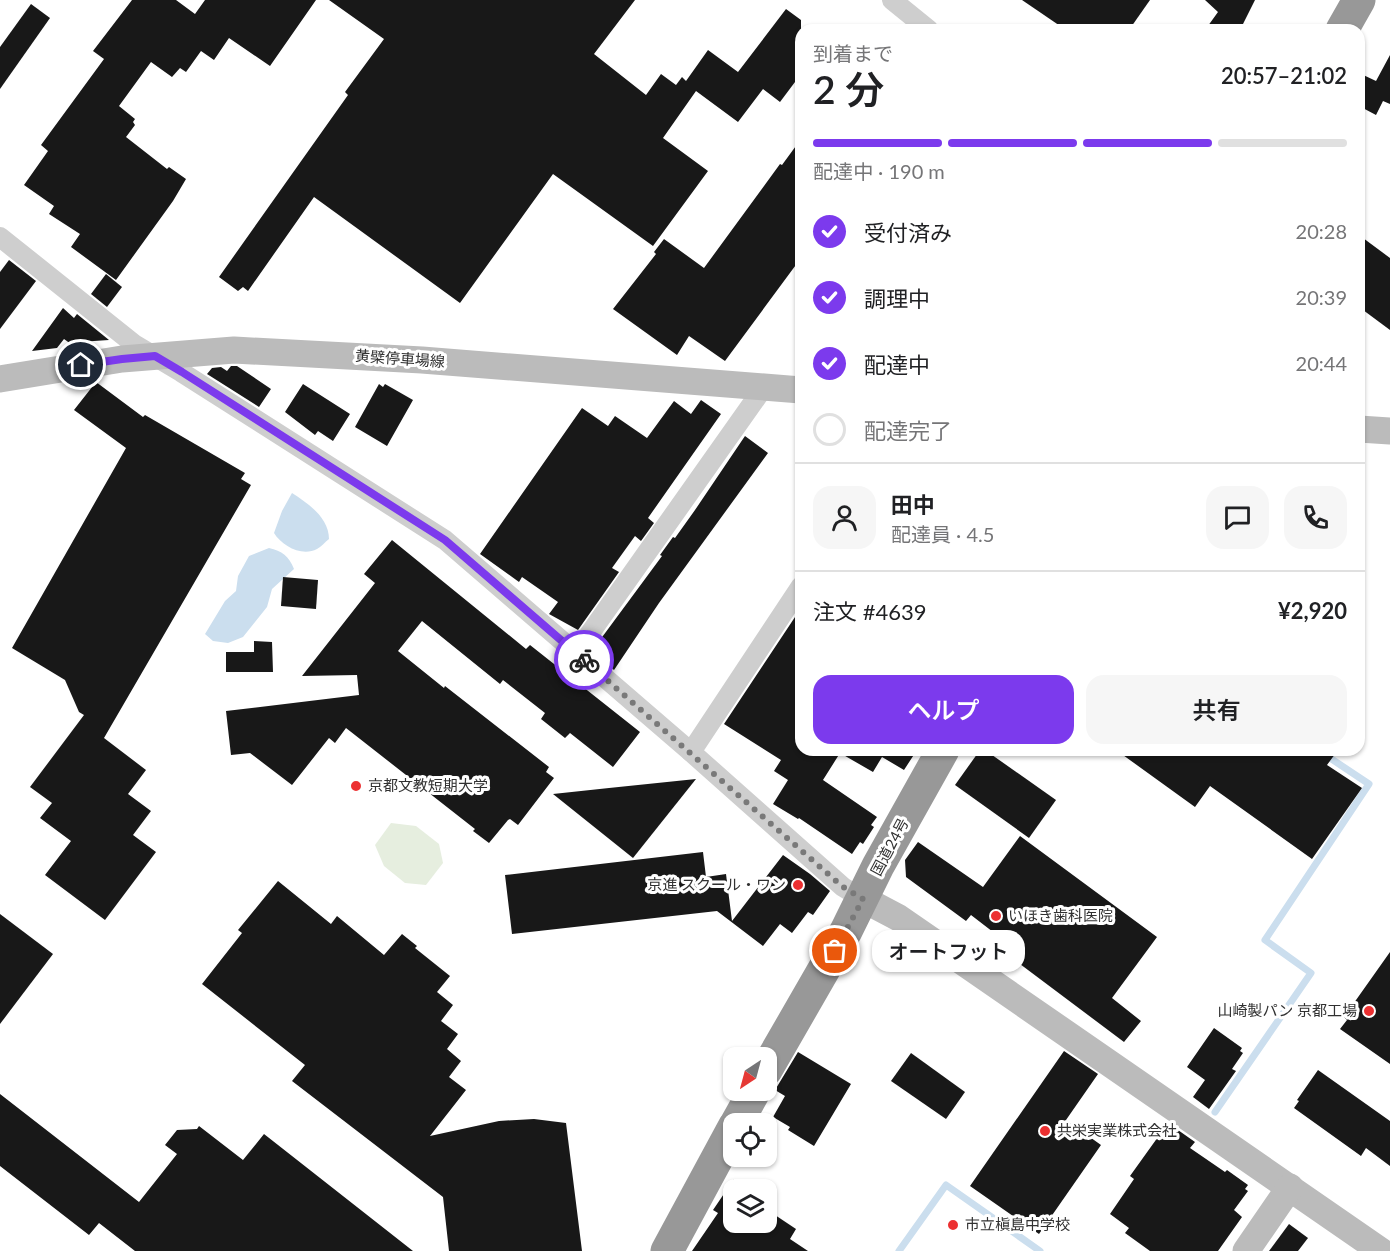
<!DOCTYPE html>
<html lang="ja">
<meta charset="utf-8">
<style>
body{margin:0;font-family:Lato,"Noto Sans JP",sans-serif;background:#f6f6f6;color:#202124;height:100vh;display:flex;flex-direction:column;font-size:22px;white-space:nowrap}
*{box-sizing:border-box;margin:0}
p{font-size:20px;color:#757577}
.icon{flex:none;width:33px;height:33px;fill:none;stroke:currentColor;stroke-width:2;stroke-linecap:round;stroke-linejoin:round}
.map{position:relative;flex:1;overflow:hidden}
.sheet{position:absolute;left:795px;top:24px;width:570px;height:732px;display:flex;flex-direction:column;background:#fff;border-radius:18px;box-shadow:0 2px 4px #0004}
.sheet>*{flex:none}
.needle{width:39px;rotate:216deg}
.buttons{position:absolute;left:723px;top:1047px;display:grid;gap:12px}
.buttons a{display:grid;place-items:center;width:54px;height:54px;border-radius:12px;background:#fff;box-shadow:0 2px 4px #0004;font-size:30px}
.pin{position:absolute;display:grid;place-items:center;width:51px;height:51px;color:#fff;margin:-26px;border:3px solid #fff;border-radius:50%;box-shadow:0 2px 6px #0007}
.courier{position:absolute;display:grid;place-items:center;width:60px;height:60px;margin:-30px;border:4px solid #7c3aed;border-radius:50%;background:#fff;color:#222;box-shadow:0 2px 8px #0007}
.bubble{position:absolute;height:42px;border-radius:18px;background:#fff;box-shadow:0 2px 4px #0004;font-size:20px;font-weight:600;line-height:42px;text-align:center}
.head em{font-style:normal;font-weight:600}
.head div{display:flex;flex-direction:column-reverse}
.head{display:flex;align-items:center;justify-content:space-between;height:102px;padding:0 18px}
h1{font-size:39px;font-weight:600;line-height:45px}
.bar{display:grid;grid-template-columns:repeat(4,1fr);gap:9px 6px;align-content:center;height:72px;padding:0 18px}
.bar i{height:8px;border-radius:4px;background:#e0e0e0}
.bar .selected{background:#7c3aed}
.bar p{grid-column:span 4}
.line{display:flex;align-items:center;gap:15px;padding:0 18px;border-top:2px solid #e0e0e0}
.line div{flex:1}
.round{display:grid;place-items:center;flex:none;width:63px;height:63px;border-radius:18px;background:#f6f6f6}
ol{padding:0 18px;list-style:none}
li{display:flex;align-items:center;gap:18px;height:66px}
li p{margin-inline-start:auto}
li .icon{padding:6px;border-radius:50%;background:#7c3aed;color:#fff;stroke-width:4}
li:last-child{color:#757577}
li i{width:33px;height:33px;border:3px solid #e0e0e0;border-radius:50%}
.primary-button{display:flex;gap:12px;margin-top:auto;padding:12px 18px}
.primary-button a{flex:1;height:69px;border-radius:18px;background:#7c3aed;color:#fff;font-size:24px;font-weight:600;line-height:69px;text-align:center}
.primary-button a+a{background:#f6f6f6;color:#202124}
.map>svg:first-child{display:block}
.green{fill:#e6eedf}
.water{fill:#cbdeee}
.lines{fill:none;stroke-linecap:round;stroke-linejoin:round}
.stream{stroke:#cbdeee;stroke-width:7}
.building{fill:#181818}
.street{stroke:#cecece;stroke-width:20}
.secondary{stroke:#bbb;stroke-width:27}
.highway{stroke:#989898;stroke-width:33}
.done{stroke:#797979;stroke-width:6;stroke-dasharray:0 10.8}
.route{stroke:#7c3aed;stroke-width:8}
.poi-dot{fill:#ec3031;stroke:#fff;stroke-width:2}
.labels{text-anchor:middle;stroke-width:6;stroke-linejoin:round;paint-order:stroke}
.street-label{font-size:15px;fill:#313131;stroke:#fff}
.poi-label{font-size:15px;fill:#313131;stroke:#fff;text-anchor:start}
</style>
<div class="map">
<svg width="1390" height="1251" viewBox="0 0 1390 1251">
<rect width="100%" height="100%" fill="#fff"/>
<path class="green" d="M391,823L416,826L439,844L443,863L426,885L405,883L384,866L375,845Z"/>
<g class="water">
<path d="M292,493C309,504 329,518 329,539C325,542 321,547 317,549C302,557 282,546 274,533L282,511Z"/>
<path d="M269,548C282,551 289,556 294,569L272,589L267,607L243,637L228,643L213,641L205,634L225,601L236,591L238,576L249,556Z"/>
</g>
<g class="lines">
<g class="stream">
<path d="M1215,1112L1311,973L1265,940L1369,784L1318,750"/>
<path d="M899,1251L946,1185L1040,1251"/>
</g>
</g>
<g class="building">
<path d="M132,0H176L195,14L205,0H316L270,66L229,38L214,60L201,51L186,72L180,68L172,77L151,62L119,106L135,119L133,122L135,125L126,137L167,169L169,167L186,179L173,201L116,280L71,247L80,234L49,214L54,206L24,185L48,151L41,145L104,59L93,51Z"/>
<path d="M329,0H635L594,54L646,95L661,74L676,85L682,77L686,81L708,50L738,72L786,9L801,20V74L780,102L763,89L738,122L696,91L663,138L708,171L653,246L553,174L460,303L314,197L248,291L243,287L238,291L219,277L348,95L345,92L384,39Z"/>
<path d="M1022,0H1150L1129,30H1066Z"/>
<path d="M1205,0H1255L1240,30H1205L1218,12Z"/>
<path d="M31,4L50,18L0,89V47Z"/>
<path d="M1390,55V104L1383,101L1376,115L1359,106V73L1376,81Z"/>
<path d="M801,139V258L725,361L689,336L677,355L613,309L656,254L654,252L664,239L704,268L780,164L782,165Z"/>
<path d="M1359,235L1390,258V330L1359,307Z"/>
<path d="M9,260L36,281L0,329V272Z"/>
<path d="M106,274L122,287L107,307L91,294Z"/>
<path d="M63,308L74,318L77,314L109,340L79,342L75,347L64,339L57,348L32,351Z"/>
<path d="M231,366H237L271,389L259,407L207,374L212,368L221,367L227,371Z"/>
<path d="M96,382L143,417L145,415L245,473L241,479L251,485L104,738L146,770L128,794L151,811L133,835L156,852L105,920L45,875L71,841L40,818L52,803L30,787L84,715L79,712L65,680L12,648L126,448L74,410Z"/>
<path d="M303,384L350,414L333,441L318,431L315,435L285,412Z"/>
<path d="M379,384L383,387L385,384L413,400L387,446L355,427Z"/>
<path d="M701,400L721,414L648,518L654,523L641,541L635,536L612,568L619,572L578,630L549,614L558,602L522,577L519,582L480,554L582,408L608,426L615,416L647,438L674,401L691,414Z"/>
<path d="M745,436L768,453L659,603L614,670L601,659L607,651L597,644L662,556L660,555L673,537L675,538L695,510Z"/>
<path d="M392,540L526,649L530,645L640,732L613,767L570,733L565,738L541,719L545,713L503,680L500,684L422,621L398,651L444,688L445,686L549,767L546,772L554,778L518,825L510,819L508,820L489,843L473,831L475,829L346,728L335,743L329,738L292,785L250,753L231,755L226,711L359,695L357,675L302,676L375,583L364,574Z"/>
<path d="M283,577L318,580L316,609L281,606Z"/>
<path d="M801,608V750H917L904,770L882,757L873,772L840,753L823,780L877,817L871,825L874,827L863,844L860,842L852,854L799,818L798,819L773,804L788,780L774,771L781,760L724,724Z"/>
<path d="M254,641L272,642L273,672H226V652H254Z"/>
<path d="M980,750H985L1056,800L1029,838L955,785Z"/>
<path d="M1116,750H1338L1327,765L1362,788L1312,859L1210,786L1195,807Z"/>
<path d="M696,779L633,858L553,794L609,788Z"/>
<path d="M1020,836L1157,937L1112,998L1141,1021L1124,1042L1000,949L1006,942L971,915L966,921L906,877L905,860L918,842L983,887Z"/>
<path d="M703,852L706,877L726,874L732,921L783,855L810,874L830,891L813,915L808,912L792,933L780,924L763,946L717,911L512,934L505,875Z"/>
<path d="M278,881L331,924L337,916L384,955L402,934L417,946L415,948L450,976L437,992L453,1005L441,1021L458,1034L447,1049L461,1061L449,1077L466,1090L430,1136L499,1121L534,1119L566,1123L582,1251H449L443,1197L292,1081L305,1065L202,984L242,933L238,930Z"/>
<path d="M0,914L53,954L0,1024Z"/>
<path d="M1390,952V1064L1340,1029L1347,1020L1344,1017Z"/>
<path d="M1214,1028L1242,1048L1240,1051L1243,1053L1232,1069L1236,1071L1209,1109L1193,1097L1205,1080L1187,1067Z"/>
<path d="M1064,1051L1098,1074L1066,1120L1101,1145L1039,1234L970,1186Z"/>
<path d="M798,1052L851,1084L814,1146L788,1130L790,1127L773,1117L785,1096L775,1090Z"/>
<path d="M911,1053L965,1092L946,1119L891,1081Z"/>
<path d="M1318,1070L1390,1121V1166L1366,1148L1361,1156L1294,1108L1299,1101L1297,1100Z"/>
<path d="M0,1094L139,1202L177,1154L165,1145L177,1130L197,1129L199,1126L243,1160L264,1134L413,1251H135L99,1223L89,1235L0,1166Z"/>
<path d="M1168,1123L1195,1142L1190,1148L1225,1172L1227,1170L1248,1185L1245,1189L1248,1191L1234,1210L1242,1217L1218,1251H1150L1125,1233L1129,1228L1110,1214L1134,1179L1130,1176Z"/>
<path d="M734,1179V1222H766V1209L796,1229L790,1239L808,1251H692L718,1213L713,1210Z"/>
<path d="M1289,1224L1308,1238L1298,1251H1269Z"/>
</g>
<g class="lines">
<g class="street">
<path d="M892,0L929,30"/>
<path d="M0,237L134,344L181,372L445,540L691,752L843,887L863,899"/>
<path d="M576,653L764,387"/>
<path d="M691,752L801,586"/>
</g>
<g class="secondary">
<path d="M0,379L122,359L234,350L422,360L801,390"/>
<path d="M1359,429L1390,431"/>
<path d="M863,899L899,918L1381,1251"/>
<path d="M1246,1251L1290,1187"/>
</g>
<g class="highway">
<path d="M1342,30L1359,0"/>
<path d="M766,1070L846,931L878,866L943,750"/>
<path d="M736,1124L755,1090"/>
<path d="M667,1251L734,1127"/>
</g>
</g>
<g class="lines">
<path class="done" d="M584,660L843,887L863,899L835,951"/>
<path class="route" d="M81,365L122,359L155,356L182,372L445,540L584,660"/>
</g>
<g class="poi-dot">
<circle cx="356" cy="786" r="6"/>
<circle cx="798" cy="885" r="6"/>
<circle cx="996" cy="916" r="6"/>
<circle cx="1369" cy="1011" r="6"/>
<circle cx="1045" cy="1131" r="6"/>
<circle cx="953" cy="1225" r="6"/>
</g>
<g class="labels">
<g class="street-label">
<text transform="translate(400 359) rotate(4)" y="5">黄檗停車場線</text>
<text transform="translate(890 847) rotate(-62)" y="5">国道24号</text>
</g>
<g class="poi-label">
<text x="368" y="791">京都文教短期大学</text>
<text x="786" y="890" text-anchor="end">京進 スクール・ワン</text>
<text x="1008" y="921">いほき歯科医院</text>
<text x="1357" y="1016" text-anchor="end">山崎製パン 京都工場</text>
<text x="1057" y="1136">共栄実業株式会社</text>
<text x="965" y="1230">市立槇島中学校</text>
</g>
</g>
</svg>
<div class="buttons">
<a><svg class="needle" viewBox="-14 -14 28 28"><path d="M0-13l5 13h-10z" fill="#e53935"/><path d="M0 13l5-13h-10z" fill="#757577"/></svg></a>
<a><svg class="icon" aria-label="locate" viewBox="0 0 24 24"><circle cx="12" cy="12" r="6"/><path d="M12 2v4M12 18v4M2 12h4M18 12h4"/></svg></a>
<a><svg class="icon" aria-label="layers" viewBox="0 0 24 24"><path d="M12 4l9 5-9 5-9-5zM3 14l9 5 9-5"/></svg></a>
</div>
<div class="pin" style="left:835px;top:951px;background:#ea580c"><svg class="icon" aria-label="bag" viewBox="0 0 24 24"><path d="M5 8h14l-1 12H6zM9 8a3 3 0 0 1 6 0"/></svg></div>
<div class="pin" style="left:81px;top:365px;background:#1f2937"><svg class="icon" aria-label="home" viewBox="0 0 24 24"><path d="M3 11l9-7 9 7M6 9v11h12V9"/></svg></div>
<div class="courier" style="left:584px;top:660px"><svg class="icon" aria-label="bike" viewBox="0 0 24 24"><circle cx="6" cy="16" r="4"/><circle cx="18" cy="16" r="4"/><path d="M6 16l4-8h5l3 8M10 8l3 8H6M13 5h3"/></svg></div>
<div class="bubble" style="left:872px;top:930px;width:153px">オートフット</div>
<section class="sheet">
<div class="head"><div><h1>2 分</h1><p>到着まで</p></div><em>20:57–21:02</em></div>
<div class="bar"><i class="selected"></i><i class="selected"></i><i class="selected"></i><i></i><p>配達中 · 190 m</p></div>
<ol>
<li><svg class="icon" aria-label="check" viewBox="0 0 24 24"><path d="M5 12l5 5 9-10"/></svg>受付済み<p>20:28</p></li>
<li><svg class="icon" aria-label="check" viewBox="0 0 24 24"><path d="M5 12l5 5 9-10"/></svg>調理中<p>20:39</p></li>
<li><svg class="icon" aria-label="check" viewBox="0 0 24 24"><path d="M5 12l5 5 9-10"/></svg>配達中<p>20:44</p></li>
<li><i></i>配達完了</li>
</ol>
<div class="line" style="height:108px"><a class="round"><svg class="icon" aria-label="person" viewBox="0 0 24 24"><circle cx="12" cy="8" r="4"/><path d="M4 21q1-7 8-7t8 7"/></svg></a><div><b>田中</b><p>配達員 · 4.5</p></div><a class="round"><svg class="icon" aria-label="chat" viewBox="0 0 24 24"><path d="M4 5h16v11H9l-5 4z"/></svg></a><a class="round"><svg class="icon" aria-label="phone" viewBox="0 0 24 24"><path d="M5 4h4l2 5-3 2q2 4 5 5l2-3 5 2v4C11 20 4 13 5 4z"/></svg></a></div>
<div class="line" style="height:78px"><div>注文 #4639</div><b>¥2,920</b></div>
<div class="primary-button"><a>ヘルプ</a><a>共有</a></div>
</section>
</div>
